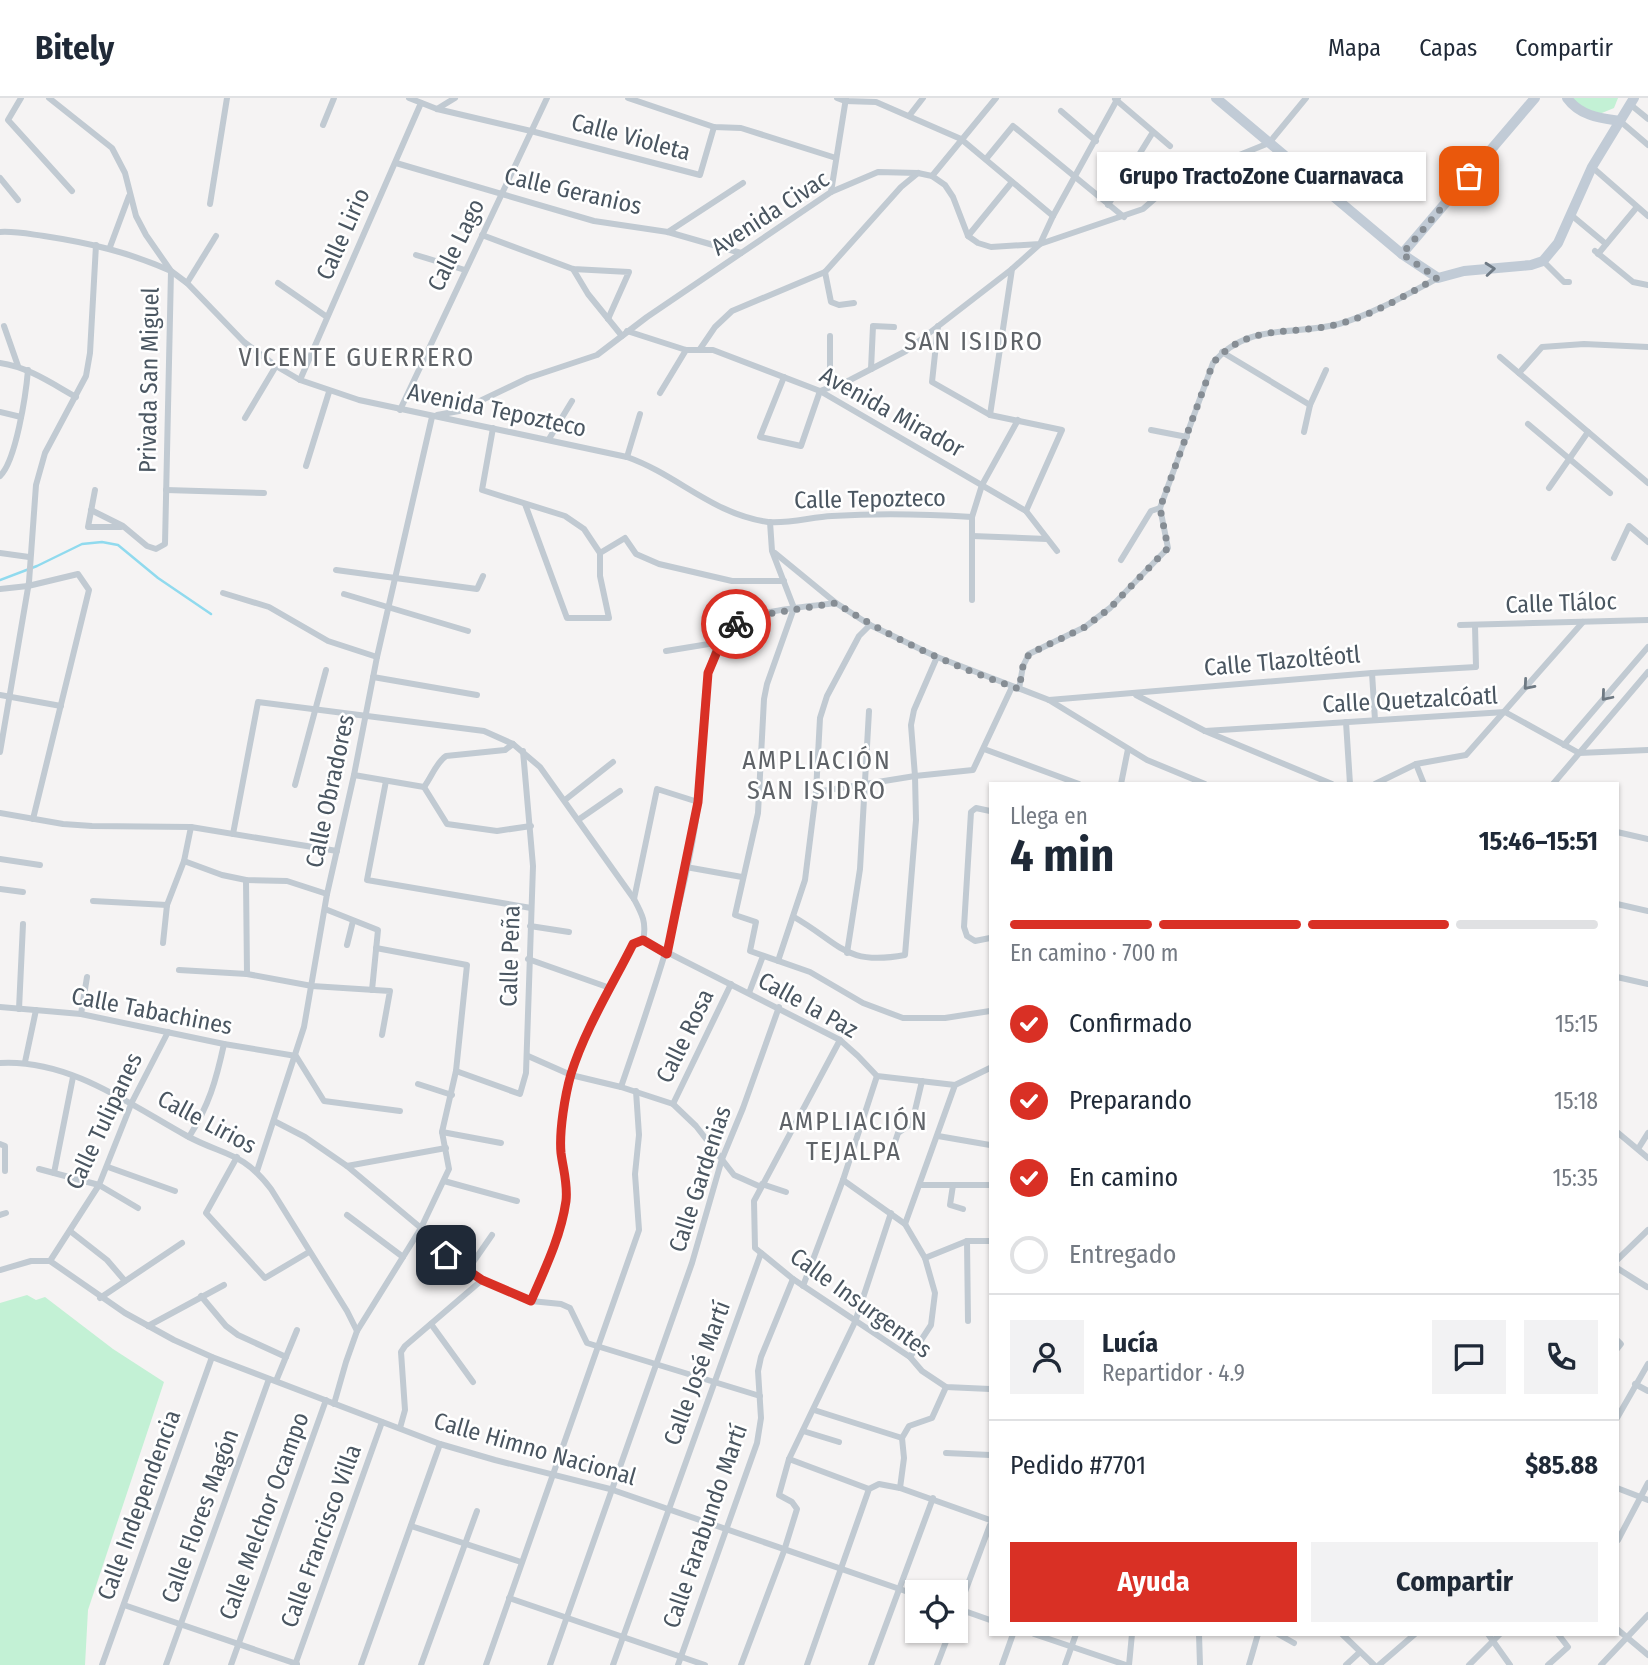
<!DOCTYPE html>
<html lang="es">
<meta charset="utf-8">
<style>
body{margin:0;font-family:"Fira Sans Condensed",sans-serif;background:#f2f2f3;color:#1f2937;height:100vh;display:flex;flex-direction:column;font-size:26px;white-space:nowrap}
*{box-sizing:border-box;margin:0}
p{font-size:23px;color:#747a83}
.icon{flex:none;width:38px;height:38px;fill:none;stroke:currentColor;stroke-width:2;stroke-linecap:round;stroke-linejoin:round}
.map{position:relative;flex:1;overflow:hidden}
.side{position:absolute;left:989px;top:684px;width:630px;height:854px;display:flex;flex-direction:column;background:#fff;border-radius:0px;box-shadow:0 2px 5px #0004}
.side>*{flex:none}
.buttons{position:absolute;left:905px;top:1482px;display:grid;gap:14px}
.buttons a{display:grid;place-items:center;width:63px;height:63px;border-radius:0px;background:#fff;box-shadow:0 2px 5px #0004;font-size:35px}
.pin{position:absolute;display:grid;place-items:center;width:60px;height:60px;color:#fff;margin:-30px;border-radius:14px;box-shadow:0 4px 10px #0006}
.courier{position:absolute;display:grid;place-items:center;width:70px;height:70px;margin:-35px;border:5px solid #d93025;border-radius:50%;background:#fff;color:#222;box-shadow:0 2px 9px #0007}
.bubble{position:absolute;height:49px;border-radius:0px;background:#fff;box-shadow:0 2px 5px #0004;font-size:23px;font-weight:700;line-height:49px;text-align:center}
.headline em{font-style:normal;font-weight:700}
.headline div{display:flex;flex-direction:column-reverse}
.headline{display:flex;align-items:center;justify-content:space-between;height:119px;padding:0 21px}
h1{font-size:46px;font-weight:700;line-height:52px}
.bar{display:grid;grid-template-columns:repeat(4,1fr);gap:10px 7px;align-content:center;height:84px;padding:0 21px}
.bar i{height:9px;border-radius:5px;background:#e0e1e3}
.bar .on{background:#d93025}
.bar p{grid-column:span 4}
.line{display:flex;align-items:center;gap:18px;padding:0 21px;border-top:2px solid #e0e1e3}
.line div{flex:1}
.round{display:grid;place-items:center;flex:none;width:74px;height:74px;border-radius:0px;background:#f2f2f3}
ol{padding:0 21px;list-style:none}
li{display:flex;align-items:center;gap:21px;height:77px}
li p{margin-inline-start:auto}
li .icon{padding:7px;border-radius:50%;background:#d93025;color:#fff;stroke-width:4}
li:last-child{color:#747a83}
li i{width:38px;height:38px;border:4px solid #e0e1e3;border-radius:50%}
.button{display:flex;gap:14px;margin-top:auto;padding:14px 21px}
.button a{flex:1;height:80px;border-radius:0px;background:#d93025;color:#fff;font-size:28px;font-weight:700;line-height:80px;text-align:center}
.button a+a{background:#f2f2f3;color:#1f2937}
header{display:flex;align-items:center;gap:42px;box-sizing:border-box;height:98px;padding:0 35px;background:#fff;border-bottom:2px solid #e0e1e3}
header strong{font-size:33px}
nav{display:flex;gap:38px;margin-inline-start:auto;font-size:24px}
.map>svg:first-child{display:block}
.green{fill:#c3f1d5}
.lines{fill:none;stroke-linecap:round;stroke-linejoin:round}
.stream{stroke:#90daee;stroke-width:2.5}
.street{stroke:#c1cad2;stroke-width:6}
.secondary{stroke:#c1cbd6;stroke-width:10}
.oneway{stroke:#6e7984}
.oneway2{stroke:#6e7983}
.done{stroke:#868d94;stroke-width:7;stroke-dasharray:0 12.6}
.route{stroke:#d93025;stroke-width:9}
.labels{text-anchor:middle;stroke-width:5;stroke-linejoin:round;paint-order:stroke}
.street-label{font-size:24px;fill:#4a5661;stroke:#fff}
.neighbourhood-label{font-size:26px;letter-spacing:2px;fill:#5f6368;stroke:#fff}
</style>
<header>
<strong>Bitely</strong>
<nav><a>Mapa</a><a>Capas</a><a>Compartir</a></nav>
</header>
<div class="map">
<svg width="1648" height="1567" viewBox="0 0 1648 1567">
<rect width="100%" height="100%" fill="#f5f3f3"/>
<g class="green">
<path d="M1572,0H1618L1614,10L1597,17L1577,6Z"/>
<path d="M27,1197L36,1202L45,1199L113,1251L164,1284L88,1512L85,1567H0V1205Z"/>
</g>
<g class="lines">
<path class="stream" d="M0,482L37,468L82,446L102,444L118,447L158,480L211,516"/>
<g class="street">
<path d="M21,0L8,22L72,93"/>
<path d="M49,0L112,50L125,75L136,118L146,137L171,173L187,185L244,244L276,268L300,282L359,302L627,359C678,377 712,416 768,424C788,426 812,419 832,418C879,415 926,416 972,419"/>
<path d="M409,0L437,11L531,33L700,77L714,29"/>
<path d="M628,0L714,29L741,30L836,60"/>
<path d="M837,0L845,3L876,4L961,41L1053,118"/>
<path d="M1115,1L1170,48"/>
<path d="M1631,7L1648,21"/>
<path d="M437,11L455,0"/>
<path d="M1061,13L1096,43"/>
<path d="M909,18L923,0"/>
<path d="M1620,23L1648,47"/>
<path d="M323,27L334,0"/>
<path d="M986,61L1013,28L1124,119"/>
<path d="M396,65L594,123L668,134L741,155"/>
<path d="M1592,69L1648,118"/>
<path d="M932,78L996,0"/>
<path d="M0,80L18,102"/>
<path d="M831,94L846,0"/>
<path d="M210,106L227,0"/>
<path d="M1108,107L1153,34"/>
<path d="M1570,116L1606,146"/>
<path d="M0,134C15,133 29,136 44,138C90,145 128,154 171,173L165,446L156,451L147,448L123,428L91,412"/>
<path d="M668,134L743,85"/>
<path d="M482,137L573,171L629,174L608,221"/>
<path d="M968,138L1012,84"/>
<path d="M110,149L129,98"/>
<path d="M1595,153L1633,184L1648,187"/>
<path d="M1598,156L1637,109"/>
<path d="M416,157L465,172"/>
<path d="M1543,163L1564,184H1569"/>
<path d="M573,171L588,196L622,238"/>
<path d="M825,174L831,204L839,207L854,205"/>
<path d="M187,185L216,138"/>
<path d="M278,185L327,219"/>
<path d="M4,228L18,268"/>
<path d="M938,228L932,284L990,317L1062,332L1026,413"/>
<path d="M627,233L686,252H713L820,293L1026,413L1057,453"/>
<path d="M700,251L715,229L732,213L825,174L901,89L918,75"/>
<path d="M1222,254L1310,307"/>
<path d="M1500,259L1648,385"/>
<path d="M0,265C28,269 51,285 76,299"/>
<path d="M871,271L873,228L894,229"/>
<path d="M1519,275L1542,249L1584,246L1648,249"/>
<path d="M784,279L760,339L801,348L820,293L850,282L906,253L1012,171L1040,146L1053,118L1118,0"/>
<path d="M300,282L421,5"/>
<path d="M830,289V238"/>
<path d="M660,295L686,252"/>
<path d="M400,312L547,0"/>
<path d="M0,314L21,319"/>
<path d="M437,317L459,313L528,280L597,257L647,219L831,94L878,74L918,75L932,78L945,87L953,99L968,138L978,145L991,149L1040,146L1143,111L1175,83L1269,45L1306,0"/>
<path d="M990,317L1012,171"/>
<path d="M245,320L276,268"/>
<path d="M1528,326L1610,395"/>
<path d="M493,330L482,392L565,418L584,431L600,455"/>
<path d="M1151,332L1187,339"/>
<path d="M1304,334L1310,307L1326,272"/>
<path d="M549,341L572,303"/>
<path d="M627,359L640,316"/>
<path d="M306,368L329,294"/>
<path d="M0,378C16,363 26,296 28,272"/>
<path d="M1549,390L1588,334"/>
<path d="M95,392L88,429H121"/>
<path d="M166,392L264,395"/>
<path d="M525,406L567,520H609L600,478V455"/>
<path d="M770,424L772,453L794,510L767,586L764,601L758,715L735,817L756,824L750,853L810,874L863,905L903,920H945L990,913"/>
<path d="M972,438L1047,441"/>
<path d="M0,455L29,459"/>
<path d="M600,455L625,440L636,456L659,466L732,483H784"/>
<path d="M775,455L836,505L870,527L937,559L1049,602L1147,662L1205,686"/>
<path d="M1614,460L1629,428L1648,444"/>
<path d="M1121,462L1151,413L1160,410"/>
<path d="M336,472L477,491L483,478"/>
<path d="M0,491L28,488L78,476L89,492L33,721"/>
<path d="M223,495L269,509L328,543L377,559"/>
<path d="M344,496L468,533"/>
<path d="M972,502V419L982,387L1018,322"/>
<path d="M1460,527L1648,522"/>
<path d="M666,553L721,544"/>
<path d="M1372,575L1375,622"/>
<path d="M373,579L477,597"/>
<path d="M1019,591L1023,568L1029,556L1085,529L1110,510L1168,450L1160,410L1213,265C1247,224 1293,238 1339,226C1373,216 1406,197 1438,180"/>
<path d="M0,597L61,608"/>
<path d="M1136,597L1205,633L1332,686"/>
<path d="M1049,602L1372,575L1476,569L1475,527"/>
<path d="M1346,624L1350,686"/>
<path d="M1205,633L1505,614L1579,655L1648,652"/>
<path d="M1564,647L1648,549"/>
<path d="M984,651L1079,686"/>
<path d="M0,654L29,484L36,387L45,355L86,278L90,255L96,147"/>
<path d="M1416,666L1424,686"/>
<path d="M354,677L424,689"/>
<path d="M386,683L367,782L531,810"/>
<path d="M1121,686L1128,651"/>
<path d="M1375,686L1416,666L1466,657L1583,524"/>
<path d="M1553,686L1648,574"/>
<path d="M295,687L326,572"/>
<path d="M424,689L447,726L497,733L531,728"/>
<path d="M424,689C432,678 436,665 446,658L505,652L513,646"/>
<path d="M816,694L915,678L973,672L1012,589"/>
<path d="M565,702L613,664"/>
<path d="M990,713L976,710L971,714L964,829L967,838L975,843L990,840"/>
<path d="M0,715L63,726L92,728L191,729L337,753"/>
<path d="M578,722L620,693"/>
<path d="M1617,734L1648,741"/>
<path d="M233,736L258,604L484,633L513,646L540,669L634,801C642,816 647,825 643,842L633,846C612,887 585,931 571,976C565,997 559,1033 561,1055C563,1071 568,1086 566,1103C561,1138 545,1171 531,1203"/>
<path d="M0,761L40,767"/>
<path d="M184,763L222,777L246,782L287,783L327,796"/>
<path d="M686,769L742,779"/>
<path d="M246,782L247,876"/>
<path d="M0,791L23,794"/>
<path d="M634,801L657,691L698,704"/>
<path d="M93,803L167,807"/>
<path d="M1617,806L1648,813"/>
<path d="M325,811L378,832L372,892"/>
<path d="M794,819C841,846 845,868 905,857L916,722L915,678L911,627L914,612L937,559"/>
<path d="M530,828L569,834"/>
<path d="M643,842L840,942L858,958L877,978L955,987"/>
<path d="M163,845L167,807L184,763L191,729"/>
<path d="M347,847L353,823"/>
<path d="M847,855L860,771L869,613"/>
<path d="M528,861L610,890"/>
<path d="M778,863L805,782L816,694L820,620L827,598L859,538L870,527"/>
<path d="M179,872L247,876L312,888L390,893L382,937"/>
<path d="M1617,879L1648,886"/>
<path d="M749,895L763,858"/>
<path d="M0,909L81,916L224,946L296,958L324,1003L400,1013"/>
<path d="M19,911L23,826"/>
<path d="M81,916L87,879"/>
<path d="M840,942L754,1103L755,1150L793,1181L910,1259L922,1273L946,1289L990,1291"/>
<path d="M528,958L571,977L621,989L673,1006L696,1028L734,1077L761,1089"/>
<path d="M25,964L36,912"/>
<path d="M0,965C69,961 129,1006 187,1038C224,1058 242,1053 271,1091L347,1213L357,1233"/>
<path d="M456,973L520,996L526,975L533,768L523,653"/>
<path d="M418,986L452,997"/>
<path d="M621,989C655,889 694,782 701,675C703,636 700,554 732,527C750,513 812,508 836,505"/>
<path d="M673,1006L731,886"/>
<path d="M274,1023L305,1039L347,1068L421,1130L446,1157L467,1173L482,1182L531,1203L561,1206L570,1210L587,1245L760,1298"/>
<path d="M442,1034L501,1045"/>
<path d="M1617,1034L1648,1060"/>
<path d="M938,1038L990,1047"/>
<path d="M189,1039C209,1007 216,983 224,946"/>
<path d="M0,1046L5,1048V1073"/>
<path d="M894,1047L898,1035L912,1025L922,983"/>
<path d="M1638,1051L1648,1035"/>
<path d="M237,1059L206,1115L265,1180L309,1154"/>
<path d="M347,1068L446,1050"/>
<path d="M108,1069L175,1093"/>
<path d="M39,1071L99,1087L138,1110"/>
<path d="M257,1073L304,929L327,796L354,677L377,559L432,319"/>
<path d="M54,1075L73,979"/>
<path d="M843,1082L905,1126L925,1160L935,1195L931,1227L910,1259"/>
<path d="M444,1083L517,1103"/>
<path d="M762,1086L786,1094"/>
<path d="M920,1087H990"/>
<path d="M953,1087L950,1107L963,1111"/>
<path d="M0,1117L6,1115"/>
<path d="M347,1117L403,1159"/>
<path d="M905,1126L955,987L990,970"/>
<path d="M70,1133L107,1162L125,1183"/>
<path d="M967,1143L968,1223"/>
<path d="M925,1160L967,1143H990"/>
<path d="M1617,1162L1648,1132"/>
<path d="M50,1163L99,1087L132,1004L168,934"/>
<path d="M1617,1170L1647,1189"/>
<path d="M0,1172L31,1163H50L125,1215L174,1242L212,1259L440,1346L495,1362L610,1391L917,1497"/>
<path d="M467,1173L492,1137"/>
<path d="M803,1188L843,1082L877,978"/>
<path d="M201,1198L226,1228L238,1237L286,1259"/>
<path d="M100,1200L182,1145"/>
<path d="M431,1226L473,1284"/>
<path d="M148,1228L224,1187"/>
<path d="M1617,1242L1621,1246L1617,1251"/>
<path d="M276,1283L297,1232"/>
<path d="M1635,1286L1648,1293"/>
<path d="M334,1306L346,1264L357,1233L421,1130L449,1071L442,1034L456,973L467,867L376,850"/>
<path d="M814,1312L902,1340"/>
<path d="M1617,1320L1648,1266"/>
<path d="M400,1330L405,1312L401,1254L405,1248L482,1182"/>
<path d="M803,1333L839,1344"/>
<path d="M946,1355L990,1357"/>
<path d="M789,1361L869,1391"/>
<path d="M900,1390L904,1360L902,1340L909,1328L932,1320L946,1289"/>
<path d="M1617,1390L1648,1402"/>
<path d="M411,1428L521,1464"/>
<path d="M1618,1442L1648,1385"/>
<path d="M509,1500L705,1567"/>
<path d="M124,1507L297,1566"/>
<path d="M956,1510L990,1522"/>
<path d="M956,1518L990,1427"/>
<path d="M1617,1531L1648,1557"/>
<path d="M1034,1536L1126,1567"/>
<path d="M1199,1536L1200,1567"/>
<path d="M1278,1536L1294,1545"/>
<path d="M1342,1536L1374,1567"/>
<path d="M1488,1536L1510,1567"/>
<path d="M102,1567L212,1259"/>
<path d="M166,1567L269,1281"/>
<path d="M231,1567L326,1302"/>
<path d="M295,1567L382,1324"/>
<path d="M361,1567L440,1346"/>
<path d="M421,1567L477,1413"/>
<path d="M486,1567L639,1132L635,1076L639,1037L636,993"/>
<path d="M550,1567L692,1165L722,1061L743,1010L779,909"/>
<path d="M613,1567L761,1155"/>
<path d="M678,1567L757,1345L761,1320L758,1273L761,1259L793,1181"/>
<path d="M741,1567L784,1453L797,1411L792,1404L779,1397L789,1361L855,1224L891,1115"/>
<path d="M807,1567L869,1391L879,1386L900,1390L990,1422"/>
<path d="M871,1567L933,1400"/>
<path d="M937,1567L950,1533"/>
<path d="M1002,1567L1013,1536"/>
<path d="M1065,1567L1076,1536"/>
<path d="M1129,1567L1132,1536"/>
<path d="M1249,1567L1258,1536"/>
<path d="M1346,1567L1360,1554"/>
<path d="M1379,1567L1415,1536"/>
<path d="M1469,1567L1500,1536"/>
<path d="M1548,1567L1568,1549L1558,1536"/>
<path d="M1601,1567L1648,1517"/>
</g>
<g class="secondary">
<path d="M1216,0L1402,156L1438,180L1464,173L1531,167L1543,163L1558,145L1592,69L1634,0"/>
<path d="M1567,0C1580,18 1600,20 1620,23"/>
<path d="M1402,156L1535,0"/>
</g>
</g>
<defs><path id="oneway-chevron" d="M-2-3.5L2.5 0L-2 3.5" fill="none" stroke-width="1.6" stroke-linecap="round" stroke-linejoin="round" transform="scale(1.75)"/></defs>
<use class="oneway" href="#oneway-chevron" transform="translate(1490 171) rotate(-5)"/>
<g class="oneway2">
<use href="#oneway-chevron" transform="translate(1528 587) rotate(131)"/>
<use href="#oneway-chevron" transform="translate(1606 598) rotate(130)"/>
</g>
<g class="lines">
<path class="done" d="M736,526L755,518L836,505C892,541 955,569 1019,591L1023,568L1029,556L1085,529L1110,510L1168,450L1160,410L1213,265C1248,224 1293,238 1339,226C1373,217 1406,197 1437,180L1402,156L1469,78"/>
<path class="route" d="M446,1157L482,1182L531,1203C545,1171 561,1138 566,1103C568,1086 563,1071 561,1055C559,1033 565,997 571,976C585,931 612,888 633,846L643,842L667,856L698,704L708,575L721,544L736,526"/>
</g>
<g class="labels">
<g class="street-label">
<text transform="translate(631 39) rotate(15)" y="8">Calle Violeta</text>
<text transform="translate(573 93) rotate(13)" y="8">Calle Geranios</text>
<text transform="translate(770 115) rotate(-33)" y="8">Avenida Civac</text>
<text transform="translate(343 136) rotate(-66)" y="8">Calle Lirio</text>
<text transform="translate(456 147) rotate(-64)" y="8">Calle Lago</text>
<text transform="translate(149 282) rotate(-89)" y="8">Privada San Miguel</text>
<text transform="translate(497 312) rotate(12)" y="8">Avenida Tepozteco</text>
<text transform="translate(892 314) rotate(29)" y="8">Avenida Mirador</text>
<text transform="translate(870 401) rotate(-1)" y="8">Calle Tepozteco</text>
<text transform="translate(1561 505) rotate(-2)" y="8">Calle Tláloc</text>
<text transform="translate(1282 563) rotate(-5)" y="8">Calle Tlazoltéotl</text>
<text transform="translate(1410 602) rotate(-3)" y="8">Calle Quetzalcóatl</text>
<text transform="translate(330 693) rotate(-78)" y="8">Calle Obradores</text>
<text transform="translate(510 858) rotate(-88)" y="8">Calle Peña</text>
<text transform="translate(808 907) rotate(29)" y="8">Calle la Paz</text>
<text transform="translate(152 913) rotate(11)" y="8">Calle Tabachines</text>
<text transform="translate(685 938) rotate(-64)" y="8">Calle Rosa</text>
<text transform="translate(104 1023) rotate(-65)" y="8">Calle Tulipanes</text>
<text transform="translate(207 1024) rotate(28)" y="8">Calle Lirios</text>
<text transform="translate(700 1081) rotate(-72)" y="8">Calle Gardenias</text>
<text transform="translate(861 1205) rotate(36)" y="8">Calle Insurgentes</text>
<text transform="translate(697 1275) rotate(-70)" y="8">Calle José Martí</text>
<text transform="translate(535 1351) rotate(16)" y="8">Calle Himno Nacional</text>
<text transform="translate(139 1407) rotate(-70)" y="8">Calle Independencia</text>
<text transform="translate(200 1418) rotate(-70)" y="8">Calle Flores Magón</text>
<text transform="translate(264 1418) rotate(-70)" y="8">Calle Melchor Ocampo</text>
<text transform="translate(705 1428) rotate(-71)" y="8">Calle Farabundo Martí</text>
<text transform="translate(321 1438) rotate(-70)" y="8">Calle Francisco Villa</text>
</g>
<g class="neighbourhood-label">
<text x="974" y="252">SAN ISIDRO</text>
<text x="357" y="268">VICENTE GUERRERO</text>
<text x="817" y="671">AMPLIACIÓN<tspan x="817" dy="30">SAN ISIDRO</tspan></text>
<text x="854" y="1032">AMPLIACIÓN<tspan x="854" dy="30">TEJALPA</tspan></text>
</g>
</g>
</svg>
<div class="buttons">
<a><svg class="icon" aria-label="locate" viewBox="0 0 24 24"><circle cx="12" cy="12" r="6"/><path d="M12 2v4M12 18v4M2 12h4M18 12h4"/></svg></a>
</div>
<div class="pin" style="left:1469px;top:78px;background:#ea580c"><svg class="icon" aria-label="bag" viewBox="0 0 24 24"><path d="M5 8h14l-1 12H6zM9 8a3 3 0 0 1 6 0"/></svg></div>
<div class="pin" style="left:446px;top:1157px;background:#1f2937"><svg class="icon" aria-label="home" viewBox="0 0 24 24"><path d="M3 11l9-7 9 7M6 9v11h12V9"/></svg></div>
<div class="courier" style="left:736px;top:526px"><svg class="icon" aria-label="bike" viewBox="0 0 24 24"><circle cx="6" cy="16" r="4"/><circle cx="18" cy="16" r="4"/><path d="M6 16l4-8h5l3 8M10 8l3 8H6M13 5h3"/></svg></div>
<div class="bubble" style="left:1097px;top:54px;width:329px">Grupo TractoZone Cuarnavaca</div>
<section class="side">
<div class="headline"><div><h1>4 min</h1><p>Llega en</p></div><em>15:46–15:51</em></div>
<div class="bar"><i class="on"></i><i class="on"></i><i class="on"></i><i></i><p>En camino · 700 m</p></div>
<ol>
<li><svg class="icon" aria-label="check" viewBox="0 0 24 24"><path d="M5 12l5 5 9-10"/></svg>Confirmado<p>15:15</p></li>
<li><svg class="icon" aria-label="check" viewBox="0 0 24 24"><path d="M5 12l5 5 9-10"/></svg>Preparando<p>15:18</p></li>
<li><svg class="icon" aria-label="check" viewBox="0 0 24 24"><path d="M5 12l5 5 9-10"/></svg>En camino<p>15:35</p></li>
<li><i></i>Entregado</li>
</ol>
<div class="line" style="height:126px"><a class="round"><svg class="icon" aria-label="person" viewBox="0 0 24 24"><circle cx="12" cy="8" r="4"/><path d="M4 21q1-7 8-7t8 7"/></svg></a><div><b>Lucía</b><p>Repartidor · 4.9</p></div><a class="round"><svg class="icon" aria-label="chat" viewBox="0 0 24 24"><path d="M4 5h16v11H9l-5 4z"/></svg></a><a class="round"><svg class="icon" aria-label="phone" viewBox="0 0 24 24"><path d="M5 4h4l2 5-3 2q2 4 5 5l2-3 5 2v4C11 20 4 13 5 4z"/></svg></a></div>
<div class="line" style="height:91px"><div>Pedido #7701</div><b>$85.88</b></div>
<div class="button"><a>Ayuda</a><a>Compartir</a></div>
</section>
</div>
